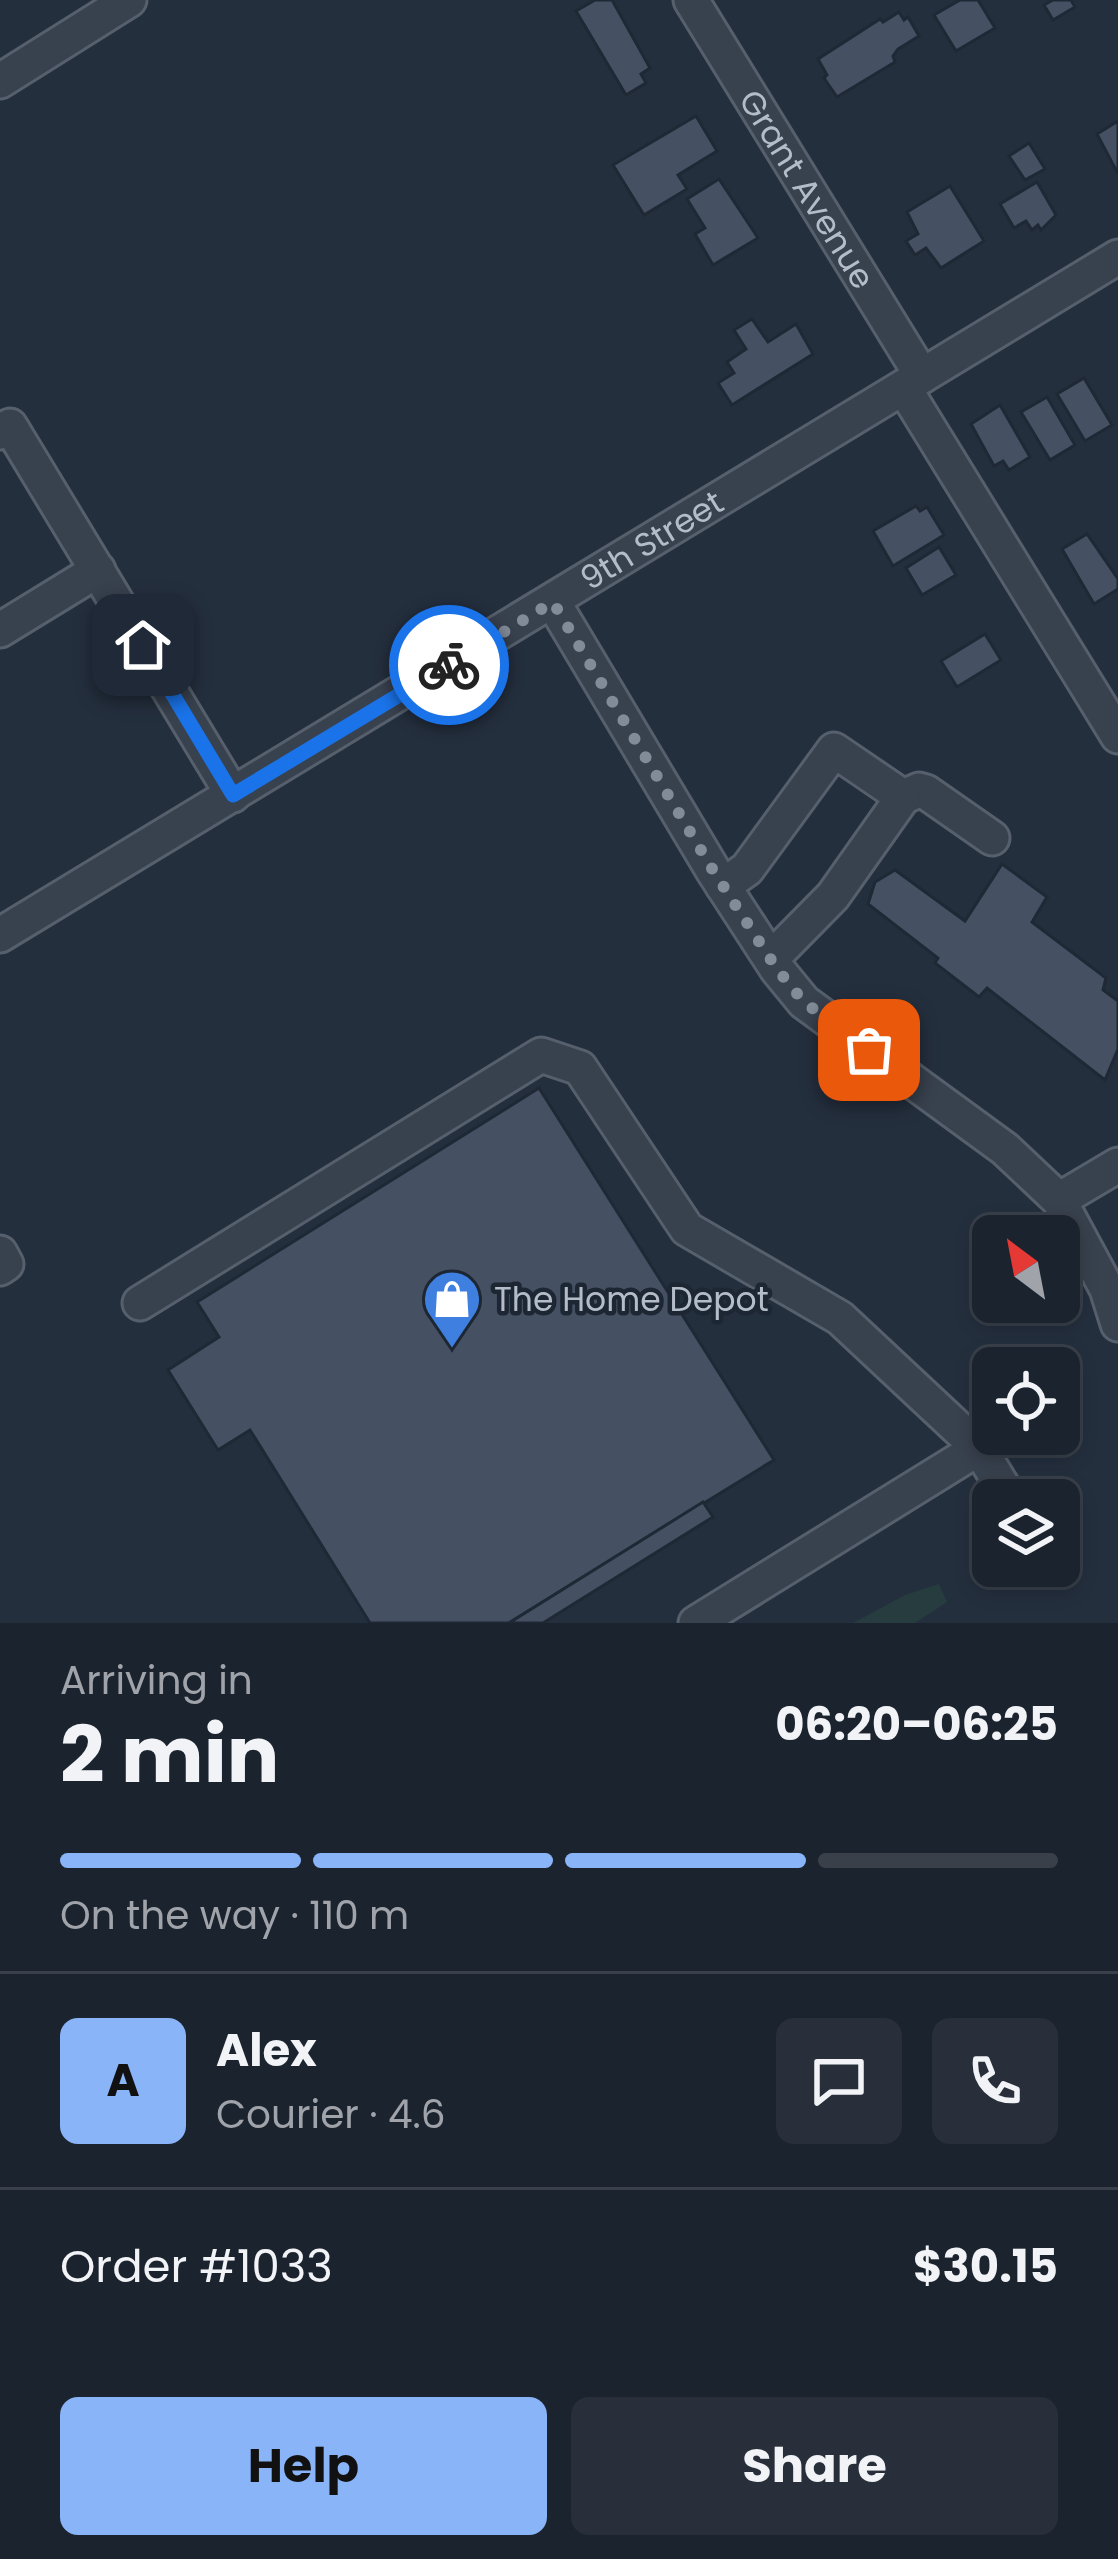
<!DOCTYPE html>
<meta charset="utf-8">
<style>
body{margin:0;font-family:Poppins,sans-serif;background:#282f3a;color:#f1f3f6;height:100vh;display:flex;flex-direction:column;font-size:45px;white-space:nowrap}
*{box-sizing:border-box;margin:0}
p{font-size:39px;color:#a0a4aa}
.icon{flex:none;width:66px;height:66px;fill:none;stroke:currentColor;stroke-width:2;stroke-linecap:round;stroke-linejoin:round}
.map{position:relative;height:1623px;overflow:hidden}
.panel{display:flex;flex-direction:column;background:#1b232e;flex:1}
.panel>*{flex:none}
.needle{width:78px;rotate:328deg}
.tools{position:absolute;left:972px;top:1215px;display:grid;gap:24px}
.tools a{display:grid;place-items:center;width:108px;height:108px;border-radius:18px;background:#1b232e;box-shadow:0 6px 18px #0003,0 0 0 3px #39404a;font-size:60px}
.pin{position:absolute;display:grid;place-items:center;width:102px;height:102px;color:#fff;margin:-51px;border-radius:24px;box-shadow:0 6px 18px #0006}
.courier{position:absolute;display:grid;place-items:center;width:120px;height:120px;margin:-60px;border:9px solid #1a73e8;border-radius:50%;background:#fff;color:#222;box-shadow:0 3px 15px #0007}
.summary em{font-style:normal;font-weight:700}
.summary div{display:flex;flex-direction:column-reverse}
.summary{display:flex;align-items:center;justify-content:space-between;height:204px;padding:0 60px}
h1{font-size:78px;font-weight:700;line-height:90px}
.bar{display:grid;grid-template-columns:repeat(4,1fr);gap:18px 12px;align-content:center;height:144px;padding:0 60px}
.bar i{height:15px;border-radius:9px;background:#39404a}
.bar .current{background:#8ab4f8}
.bar p{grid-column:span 4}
.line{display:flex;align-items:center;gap:30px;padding:0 60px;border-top:3px solid #39404a}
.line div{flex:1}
.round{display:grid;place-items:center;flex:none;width:126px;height:126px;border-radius:18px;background:#282f3a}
.cta{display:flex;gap:24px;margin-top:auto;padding:24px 60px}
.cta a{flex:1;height:138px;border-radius:18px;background:#8ab4f8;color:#111;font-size:48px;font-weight:700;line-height:138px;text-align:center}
.cta a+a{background:#282f3a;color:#f1f3f6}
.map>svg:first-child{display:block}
.green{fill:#263c3f}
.building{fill:#455162;stroke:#1f2835;stroke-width:3}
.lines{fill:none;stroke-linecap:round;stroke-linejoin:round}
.minor-casing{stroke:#565f6c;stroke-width:39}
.minor{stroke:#38414e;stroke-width:33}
.done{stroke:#828b98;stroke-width:12;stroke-dasharray:0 21.6}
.route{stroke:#1a73e8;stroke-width:15}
.labels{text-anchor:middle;stroke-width:9;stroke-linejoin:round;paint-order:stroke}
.street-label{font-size:33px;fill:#b4bcc9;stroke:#1d2633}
.poi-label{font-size:33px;fill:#b4bcc9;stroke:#1d2633;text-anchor:start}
</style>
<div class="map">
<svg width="1118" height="1623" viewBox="0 0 1118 1623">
<rect width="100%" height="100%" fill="#242f3e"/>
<path class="green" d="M939,1584L947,1602L915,1623H853L905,1595Z"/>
<g class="building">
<path d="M595,0H612L650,68L641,74L646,83L626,95L576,11Z"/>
<path d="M960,0H978L995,28L956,51L934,15Z"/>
<path d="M1053,0H1071L1075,7L1053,20L1044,5Z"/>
<path d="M899,12L904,20L908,17L919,36L898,49L893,56L895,62L837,97L824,78L827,75L818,59L880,19L883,22Z"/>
<path d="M696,116L717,151L678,175L687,189L644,215L613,165Z"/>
<path d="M1118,121V174L1097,134Z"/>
<path d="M1029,143L1045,169L1025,180L1009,156Z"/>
<path d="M719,179L758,238L713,265L695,234L705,228L687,199Z"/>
<path d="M1037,182L1056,215L1041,230L1038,225L1032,230L1026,221L1014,228L1000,204Z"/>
<path d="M950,186L984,241L941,268L926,248L915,255L906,241L918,234L907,212Z"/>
<path d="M752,319L768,342L796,324L813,354L732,405L718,383L734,373L727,362L746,349L734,330Z"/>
<path d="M1084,378L1112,425L1085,441L1057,394Z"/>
<path d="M1047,397L1075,445L1050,460L1021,412Z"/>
<path d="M1000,405L1030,457L1009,470L1003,461L994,466L971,424Z"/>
<path d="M916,506L920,511L927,507L944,535L893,566L873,531Z"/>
<path d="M1087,534L1118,579V589L1094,604L1062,549Z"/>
<path d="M939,547L956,575L922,595L906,568Z"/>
<path d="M985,634L1001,660L957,687L941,661Z"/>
<path d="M1002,864L1047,897L1032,922L1106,978L1103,990L1118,1001V1049L1105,1080L987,988L979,997L935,963L938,958L868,904L875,882L895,870L965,921Z"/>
<path d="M539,1088L774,1460L509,1623H370L250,1430L218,1450L168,1370L219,1337L197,1302Z"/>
<path d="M703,1502L713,1517L543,1623H509Z"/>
</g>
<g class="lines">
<defs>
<g id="minor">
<path id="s1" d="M691,0L922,376"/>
<path d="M0,81L129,0"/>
<path d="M904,388L1118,736"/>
<path d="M0,432L10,426L233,795"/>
<path d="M553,602L714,872L777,969L804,1002L1005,1149L1059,1200L1107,1289L1118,1324"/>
<path d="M0,630L98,570"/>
<path d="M903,797L919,790L926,792L992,838"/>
<path d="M723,886L747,869L834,750L903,797L833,896L771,959"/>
<path id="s2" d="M0,935L1118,257"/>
<path d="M1059,1200L1118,1165"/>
<path d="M0,1253L6,1264L0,1268"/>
<path d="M140,1303L541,1055L580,1068L687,1229L840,1318L979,1448L1004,1489"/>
<path d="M696,1623L979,1448"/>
</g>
</defs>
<use href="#minor" class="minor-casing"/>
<use href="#minor" class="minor"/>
</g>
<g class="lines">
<path class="done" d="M449,665L553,602L714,872L777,969L804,1002L869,1050"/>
<path class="route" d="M143,645L233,795L449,665"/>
</g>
<defs>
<symbol id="shop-pin" viewBox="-11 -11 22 30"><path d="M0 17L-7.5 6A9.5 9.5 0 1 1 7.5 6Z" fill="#3f7fe0" stroke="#1d2633"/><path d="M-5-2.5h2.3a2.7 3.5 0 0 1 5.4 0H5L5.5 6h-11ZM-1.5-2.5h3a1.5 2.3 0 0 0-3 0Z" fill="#fff"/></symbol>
</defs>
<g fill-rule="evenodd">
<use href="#shop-pin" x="419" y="1266" width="66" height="90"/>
</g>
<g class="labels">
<g class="street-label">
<text dy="12" stroke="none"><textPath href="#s1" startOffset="222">Grant Avenue</textPath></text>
<text dy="12" stroke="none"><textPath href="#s2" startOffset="762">9th Street</textPath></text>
</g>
<g class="poi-label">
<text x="494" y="1311">The Home Depot</text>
</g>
</g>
</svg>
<div class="tools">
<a><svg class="needle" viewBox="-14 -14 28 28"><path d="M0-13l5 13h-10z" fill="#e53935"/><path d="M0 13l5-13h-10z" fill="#a0a4aa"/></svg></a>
<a><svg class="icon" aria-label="locate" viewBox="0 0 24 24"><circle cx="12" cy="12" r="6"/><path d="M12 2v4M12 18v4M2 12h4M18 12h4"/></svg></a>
<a><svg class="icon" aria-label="layers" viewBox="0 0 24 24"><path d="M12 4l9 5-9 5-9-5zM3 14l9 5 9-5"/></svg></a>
</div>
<div class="pin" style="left:869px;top:1050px;background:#ea580c"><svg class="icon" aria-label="bag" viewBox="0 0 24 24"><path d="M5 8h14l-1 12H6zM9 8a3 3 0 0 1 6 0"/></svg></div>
<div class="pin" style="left:143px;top:645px;background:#1f2937"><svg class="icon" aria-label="home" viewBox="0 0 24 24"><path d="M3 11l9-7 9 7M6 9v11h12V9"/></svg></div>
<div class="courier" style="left:449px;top:665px"><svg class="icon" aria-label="bike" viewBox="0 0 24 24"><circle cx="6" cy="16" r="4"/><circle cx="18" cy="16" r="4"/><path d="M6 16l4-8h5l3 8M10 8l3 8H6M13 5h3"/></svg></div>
</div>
<section class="panel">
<div class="summary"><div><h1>2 min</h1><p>Arriving in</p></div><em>06:20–06:25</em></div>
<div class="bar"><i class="current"></i><i class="current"></i><i class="current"></i><i></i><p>On the way · 110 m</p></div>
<div class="line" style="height:216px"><b class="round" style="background:#8ab4f8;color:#111">A</b><div><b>Alex</b><p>Courier · 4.6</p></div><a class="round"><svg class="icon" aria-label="chat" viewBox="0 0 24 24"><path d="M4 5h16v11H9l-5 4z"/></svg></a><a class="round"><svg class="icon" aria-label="phone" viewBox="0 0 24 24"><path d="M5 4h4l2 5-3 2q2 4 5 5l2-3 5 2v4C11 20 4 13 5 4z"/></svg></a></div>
<div class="line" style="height:156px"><div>Order #1033</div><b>$30.15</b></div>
<div class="cta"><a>Help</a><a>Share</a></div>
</section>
